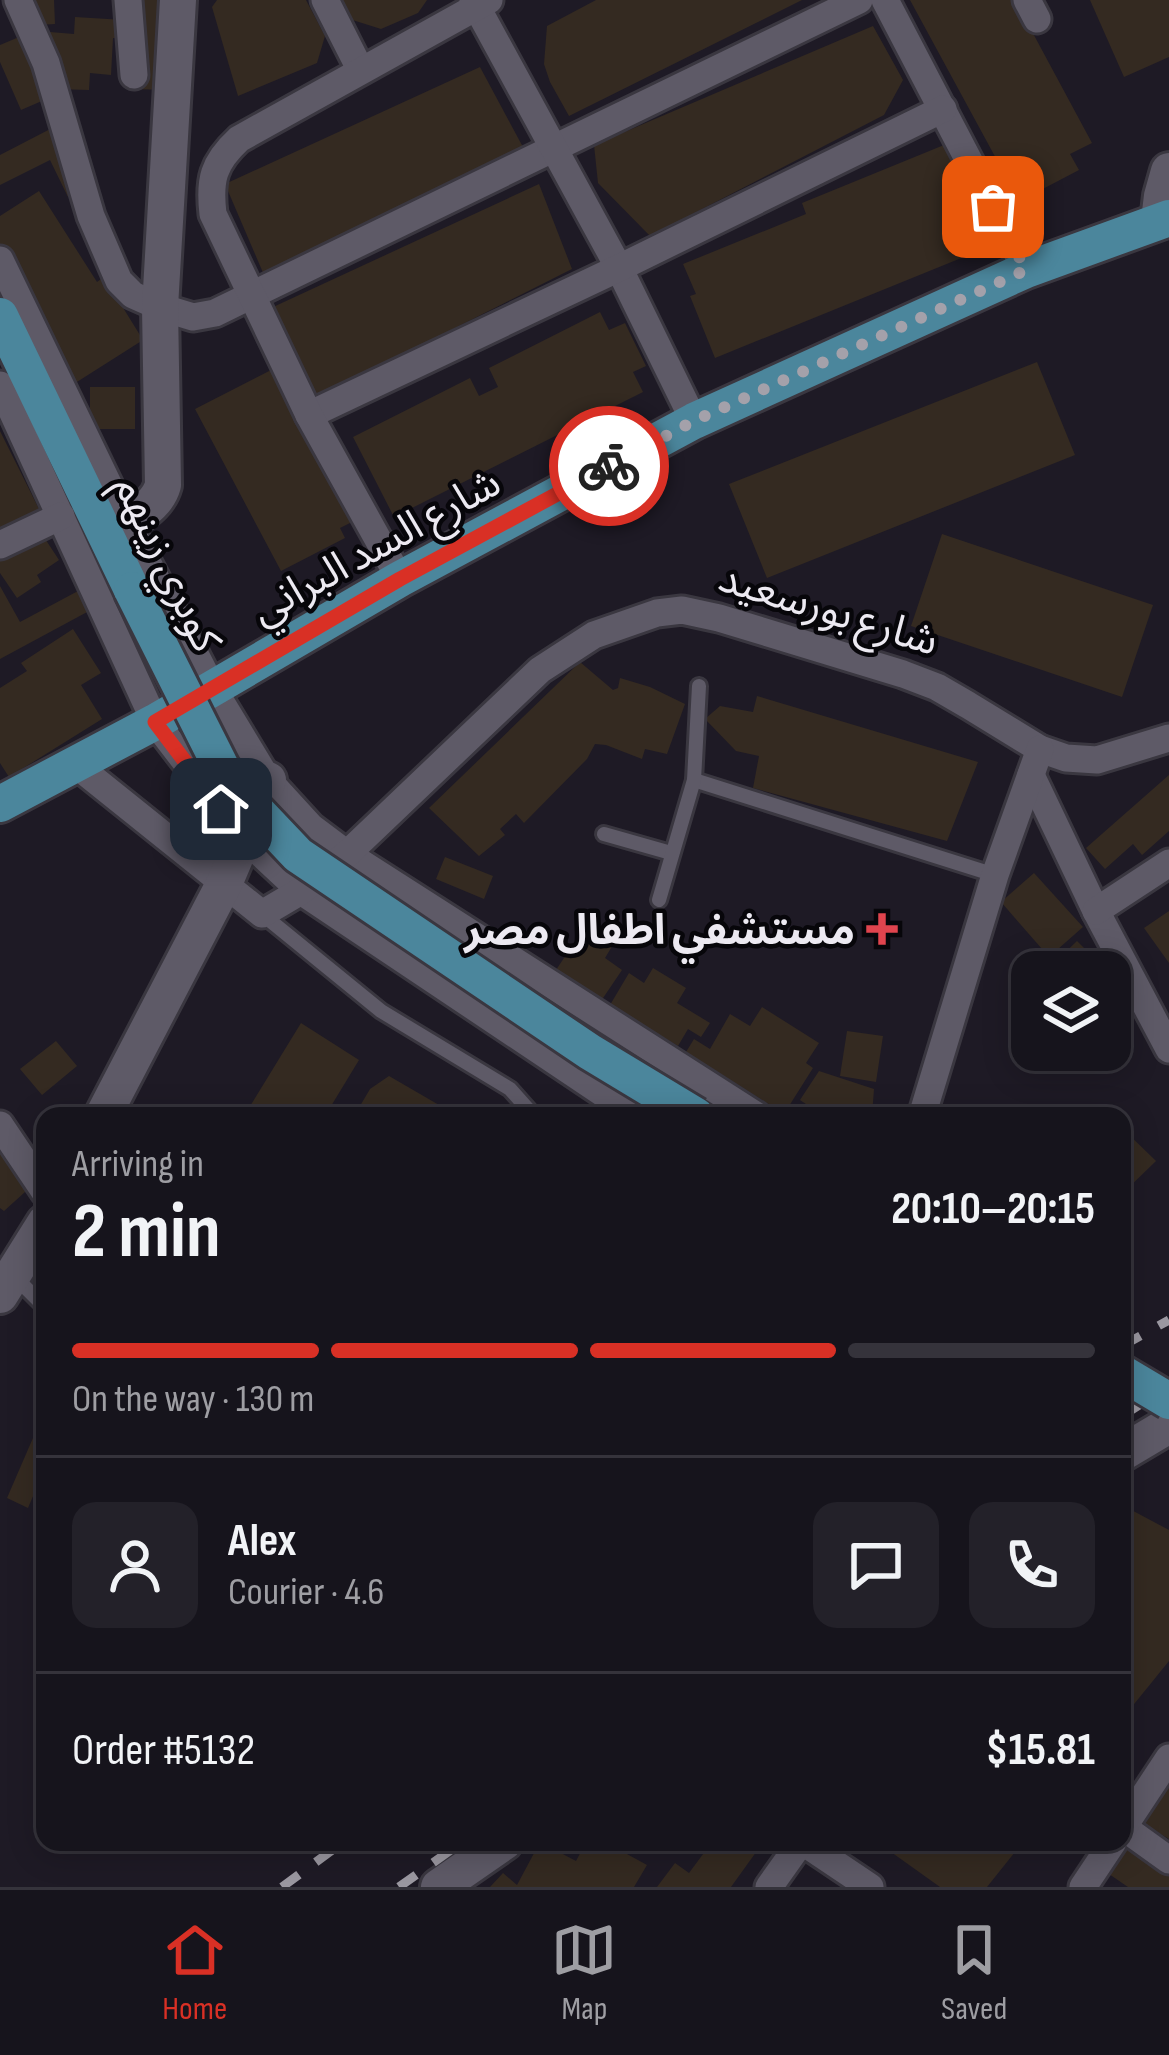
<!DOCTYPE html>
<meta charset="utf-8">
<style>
body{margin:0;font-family:"Sofia Sans Condensed","Noto Sans Arabic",sans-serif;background:#232129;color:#f1f3f6;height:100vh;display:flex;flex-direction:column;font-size:45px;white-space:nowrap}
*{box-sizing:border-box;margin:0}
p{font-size:39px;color:#9e9ea3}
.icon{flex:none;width:66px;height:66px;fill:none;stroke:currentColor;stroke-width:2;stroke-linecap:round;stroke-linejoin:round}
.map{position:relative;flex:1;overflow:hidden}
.drawer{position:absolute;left:36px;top:1107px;width:1095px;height:744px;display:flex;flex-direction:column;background:#16141c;border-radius:24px;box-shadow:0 6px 30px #0003,0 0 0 3px #35333b}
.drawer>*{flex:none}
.controls{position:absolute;left:1011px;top:951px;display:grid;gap:24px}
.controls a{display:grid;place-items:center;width:120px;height:120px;border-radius:24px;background:#16141c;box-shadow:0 6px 30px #0003,0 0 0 3px #35333b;font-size:60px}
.pin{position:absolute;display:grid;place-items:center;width:102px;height:102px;color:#fff;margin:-51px;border-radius:24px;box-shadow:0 6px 18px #0006}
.courier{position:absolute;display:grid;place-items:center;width:120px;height:120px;margin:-60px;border:9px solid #d93025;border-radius:50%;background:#fff;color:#222;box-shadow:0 3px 15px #0007}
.head em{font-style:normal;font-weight:700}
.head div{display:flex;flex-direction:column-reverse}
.head{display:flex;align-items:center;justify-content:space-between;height:204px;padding:0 36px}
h1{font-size:78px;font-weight:700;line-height:90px}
.bar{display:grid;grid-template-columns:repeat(4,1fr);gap:18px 12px;align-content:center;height:144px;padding:0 36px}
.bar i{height:15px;border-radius:9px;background:#35333b}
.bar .on{background:#d93025}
.bar p{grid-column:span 4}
.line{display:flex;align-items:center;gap:30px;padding:0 36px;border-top:3px solid #35333b}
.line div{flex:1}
.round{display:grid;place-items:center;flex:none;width:126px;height:126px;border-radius:24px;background:#232129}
.tab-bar{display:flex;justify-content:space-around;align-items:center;height:168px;border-top:3px solid #35333b;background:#16141c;font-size:33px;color:#9e9ea3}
.tab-bar a{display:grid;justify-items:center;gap:6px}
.tab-bar .on{color:#d93025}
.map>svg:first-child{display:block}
.building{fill:#342a21}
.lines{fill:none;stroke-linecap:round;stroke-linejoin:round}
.lane-casing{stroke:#3a3740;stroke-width:20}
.street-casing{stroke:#3a3740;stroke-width:33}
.secondary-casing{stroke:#3a3740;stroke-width:42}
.primary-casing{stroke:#3a3740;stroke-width:42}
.lane{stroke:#5e5a67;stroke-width:14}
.street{stroke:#5e5a67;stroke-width:27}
.secondary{stroke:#5e5a67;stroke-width:36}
.primary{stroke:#4b869c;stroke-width:36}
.rail{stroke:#9b98a1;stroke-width:9;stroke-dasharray:21 21;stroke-linecap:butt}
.primary-bridge-casing{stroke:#3a3740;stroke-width:42;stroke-linecap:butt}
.primary-bridge{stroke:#4b869c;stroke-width:36}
.done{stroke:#a4a1aa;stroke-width:12;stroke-dasharray:0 21.6}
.route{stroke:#d93025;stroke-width:15}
.health-dot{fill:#e0444e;stroke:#07060a;stroke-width:4.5}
.labels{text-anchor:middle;stroke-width:9;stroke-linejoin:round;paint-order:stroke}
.street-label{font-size:42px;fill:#ece9f1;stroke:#07060a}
.poi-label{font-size:42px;font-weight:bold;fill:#ece9f1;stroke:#07060a;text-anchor:end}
</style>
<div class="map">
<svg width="1169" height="1887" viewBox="0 0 1169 1887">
<rect width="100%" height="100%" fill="#1e1a25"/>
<g class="building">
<path d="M20,0H54L55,24L22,26Z"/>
<path d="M136,0H169L166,90L133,89Z"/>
<path d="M217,0H306L325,36L317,63L238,96L212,7Z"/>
<path d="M336,0H427L418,13L381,29L343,17Z"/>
<path d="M596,0H802L569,116L550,82L544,64L547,26Z"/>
<path d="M910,0H1015L1092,143L1070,154L1079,170L1037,192L1028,176L1011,186Z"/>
<path d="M1090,0H1169V57L1124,77Z"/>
<path d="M75,17L124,20L123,39L113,38L111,75L90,73L89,90L55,89L58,94L21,110L0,62V45L31,32L48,72L50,32L74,34Z"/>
<path d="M873,26L903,80L884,115L650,236L598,183L594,145Z"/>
<path d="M480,67L524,149L264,275L225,184Z"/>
<path d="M56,126L87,187L68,197L50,160L0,185V155Z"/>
<path d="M944,145L986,248L715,358L690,296L696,294L683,264L806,214L802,203Z"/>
<path d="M539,184L572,269L318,397L271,308Z"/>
<path d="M39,191L97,282L104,277L143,340L69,387L0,274V216Z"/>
<path d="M600,312L609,330L625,323L646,366L633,372L643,392L394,517L353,437L470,378L479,396L498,387L489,368Z"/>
<path d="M1037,362L1075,455L767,578L729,484Z"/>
<path d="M277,367L358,519L340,528L345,538L281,571L195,409Z"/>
<rect x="90" y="387" width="45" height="42"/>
<path d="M0,431L43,517L0,538Z"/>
<path d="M36,525L59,560L37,575L41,582L17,598L0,573V549Z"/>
<path d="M942,534L1153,605L1122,697L911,626Z"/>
<path d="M0,586L20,622L78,591L89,611L0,659Z"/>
<path d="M73,629L101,673L81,685L102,719L9,777L0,763V688L27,671L21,663Z"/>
<path d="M580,662L613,690L618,688L620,678L650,687L685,704L667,754L645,749L642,759L606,745L595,744L587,759L524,823L516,814L500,829L505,835L479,856L429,808Z"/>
<path d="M757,696L978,762L947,841L753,788L759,756L736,751L705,719L720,706L753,712Z"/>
<path d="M1169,775V831L1142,855L1133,844L1105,869L1086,848Z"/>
<path d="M445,857L493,876L484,899L436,879Z"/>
<path d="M1034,873L1083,927L1049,957L1001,902Z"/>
<path d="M1169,911V963L1144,928Z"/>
<path d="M586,925L614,943L605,958L622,970L601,1001L556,970Z"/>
<path d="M1077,941L1108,972H1045Z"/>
<path d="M653,968L686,988L677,1003L710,1023L701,1037L688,1029L678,1046L610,1005L629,973L644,983Z"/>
<path d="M1110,974L1129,993L1110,1011Z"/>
<path d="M762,1007L819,1043L806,1063L813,1068L784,1114L686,1052L694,1039L710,1049L730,1014L750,1026Z"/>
<path d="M301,1023L359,1060L325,1116H244Z"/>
<path d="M847,1031L883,1036L876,1082L840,1076Z"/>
<path d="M56,1041L77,1066L42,1095L20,1069Z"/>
<path d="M819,1071L874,1089L872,1116H801L809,1106L800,1100Z"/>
<path d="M389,1076L458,1116H376L360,1106L370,1089Z"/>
<path d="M1122,1128L1156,1161L1122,1194Z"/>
<path d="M0,1149L21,1173L33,1179L25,1192L4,1211L0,1208Z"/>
<path d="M36,1431L45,1435V1468L28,1508L7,1498Z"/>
<path d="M1122,1505L1169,1530V1661L1122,1719Z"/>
<path d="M1169,1765V1839L1137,1820Z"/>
<path d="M540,1842L576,1861L586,1842H605L647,1865L634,1887H490L503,1873L517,1885Z"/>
<path d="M712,1842H750L759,1848L731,1887H657L675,1863L689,1873Z"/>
<path d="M877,1842H1023L987,1887H940Z"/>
<path d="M1122,1842L1169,1866V1887H1128L1090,1861Z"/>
</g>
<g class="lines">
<defs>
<g id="lane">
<path d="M694,780L995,875"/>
<path d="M604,834L671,853"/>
<path d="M659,900L694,780L699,686"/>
<path d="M262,914L381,1011L510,1089L534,1116"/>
<path d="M15,1277L45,1307"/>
</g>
<g id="street">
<path d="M18,0L46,63L91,216L119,281L133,295L160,307L193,317L215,313L859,0"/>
<path d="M128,0L134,75"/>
<path d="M325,0L360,69"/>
<path d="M473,0L619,268L694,421"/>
<path d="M885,0L1026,270"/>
<path d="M1027,0L1037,19"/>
<path d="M0,260L127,523L213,689L268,780L311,827L347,854L757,1116"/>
<path d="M0,385L155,722L244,838L301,891L637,1116"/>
<path d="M309,415L619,268L943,109"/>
<path d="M0,545L61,516"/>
<path d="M400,579L309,415L213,214C209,180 213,163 239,139L489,0"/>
<path d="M75,764L262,914L301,891L347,854L540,670L594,635L657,613L682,610L719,618L903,674L937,687L968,705L1040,749L1066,758L1097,760L1169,738"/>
<path d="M1031,775L1096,911L1169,1049"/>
<path d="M1096,911L1169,863"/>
<path d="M922,1116L995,875L1040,749"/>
<path d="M0,1125L45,1192"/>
<path d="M1123,1827L1169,1860"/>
<path d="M1122,1829L1169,1758"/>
<path d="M803,1842L870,1887"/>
<path d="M769,1887L801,1842"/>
<path d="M1083,1887L1113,1842"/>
</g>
<g id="secondary">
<path d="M1159,221L1162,196L1169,171"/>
<path d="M127,523C142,512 158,503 163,485L160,307L178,0"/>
<path d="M103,1116L224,884L268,780"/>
<path d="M0,1295L45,1223"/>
<path d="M1122,1453L1169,1425"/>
<path d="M439,1887L504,1842"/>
</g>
<g id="primary">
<path d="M0,316L132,590"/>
<path d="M0,804L155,722L400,579L694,421L1026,270L1169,218"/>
</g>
</defs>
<use href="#lane" class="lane-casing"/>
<use href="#street" class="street-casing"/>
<use href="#secondary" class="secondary-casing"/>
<use href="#primary" class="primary-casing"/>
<use href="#lane" class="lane"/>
<use href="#street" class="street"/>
<use href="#secondary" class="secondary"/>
<use href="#primary" class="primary"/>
<g class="rail">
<path d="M1122,1346L1169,1320"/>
<path d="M1122,1416L1169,1386"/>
<path d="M282,1887L343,1842"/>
<path d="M399,1887L462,1842"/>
</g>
<defs>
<g id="primary-bridge">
<path d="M132,590L221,767L242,796L298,855L590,1052L696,1116"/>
<path d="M1122,1373L1169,1401"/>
</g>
</defs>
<use href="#primary-bridge" class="primary-bridge-casing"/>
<use href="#primary-bridge" class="primary-bridge"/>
</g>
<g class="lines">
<path class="done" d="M609,466L694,421L1026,270L993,207"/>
<path class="route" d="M221,809L155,722L400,579L609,466"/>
</g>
<path class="health-dot" d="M876 911h12v12h12v12h-12v12h-12v-12h-12v-12h12z"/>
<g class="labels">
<g class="street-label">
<text transform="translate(375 545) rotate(-29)" y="15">شارع السد البراني</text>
<text transform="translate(169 563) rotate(64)" y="15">كوبري زينهم</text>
<text transform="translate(829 608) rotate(17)" y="15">شارع بورسعيد</text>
</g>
<g class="poi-label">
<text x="855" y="944">مستشفي اطفال مصر</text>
</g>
</g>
</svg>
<div class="controls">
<a><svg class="icon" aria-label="layers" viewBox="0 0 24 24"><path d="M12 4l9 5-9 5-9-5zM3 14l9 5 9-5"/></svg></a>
</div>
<div class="pin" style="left:993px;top:207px;background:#ea580c"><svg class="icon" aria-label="bag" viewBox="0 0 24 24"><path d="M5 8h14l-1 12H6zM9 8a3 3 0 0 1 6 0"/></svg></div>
<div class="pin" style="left:221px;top:809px;background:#1f2937"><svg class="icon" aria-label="home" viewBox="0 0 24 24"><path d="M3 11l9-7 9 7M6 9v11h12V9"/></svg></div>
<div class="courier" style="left:609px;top:466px"><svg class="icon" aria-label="bike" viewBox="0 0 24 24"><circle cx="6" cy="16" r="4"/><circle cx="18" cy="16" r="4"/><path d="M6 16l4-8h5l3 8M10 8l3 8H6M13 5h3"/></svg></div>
<section class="drawer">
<div class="head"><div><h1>2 min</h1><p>Arriving in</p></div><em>20:10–20:15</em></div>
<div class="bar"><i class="on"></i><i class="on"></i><i class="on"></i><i></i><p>On the way · 130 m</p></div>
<div class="line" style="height:216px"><a class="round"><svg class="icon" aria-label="person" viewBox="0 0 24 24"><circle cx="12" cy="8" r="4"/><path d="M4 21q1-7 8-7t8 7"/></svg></a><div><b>Alex</b><p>Courier · 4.6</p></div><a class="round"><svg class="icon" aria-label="chat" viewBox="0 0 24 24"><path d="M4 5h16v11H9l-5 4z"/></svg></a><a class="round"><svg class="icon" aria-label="phone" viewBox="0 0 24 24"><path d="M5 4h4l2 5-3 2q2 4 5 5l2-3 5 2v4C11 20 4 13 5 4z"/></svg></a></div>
<div class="line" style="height:156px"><div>Order #5132</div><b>$15.81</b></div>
</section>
</div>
<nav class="tab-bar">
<a class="on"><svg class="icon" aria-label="home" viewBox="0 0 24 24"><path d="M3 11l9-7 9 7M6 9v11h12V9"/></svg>Home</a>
<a><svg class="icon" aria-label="map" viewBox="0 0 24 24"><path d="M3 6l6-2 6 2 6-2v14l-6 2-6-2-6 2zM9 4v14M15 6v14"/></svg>Map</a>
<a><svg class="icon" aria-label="saved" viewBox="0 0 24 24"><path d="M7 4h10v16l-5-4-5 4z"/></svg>Saved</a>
</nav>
